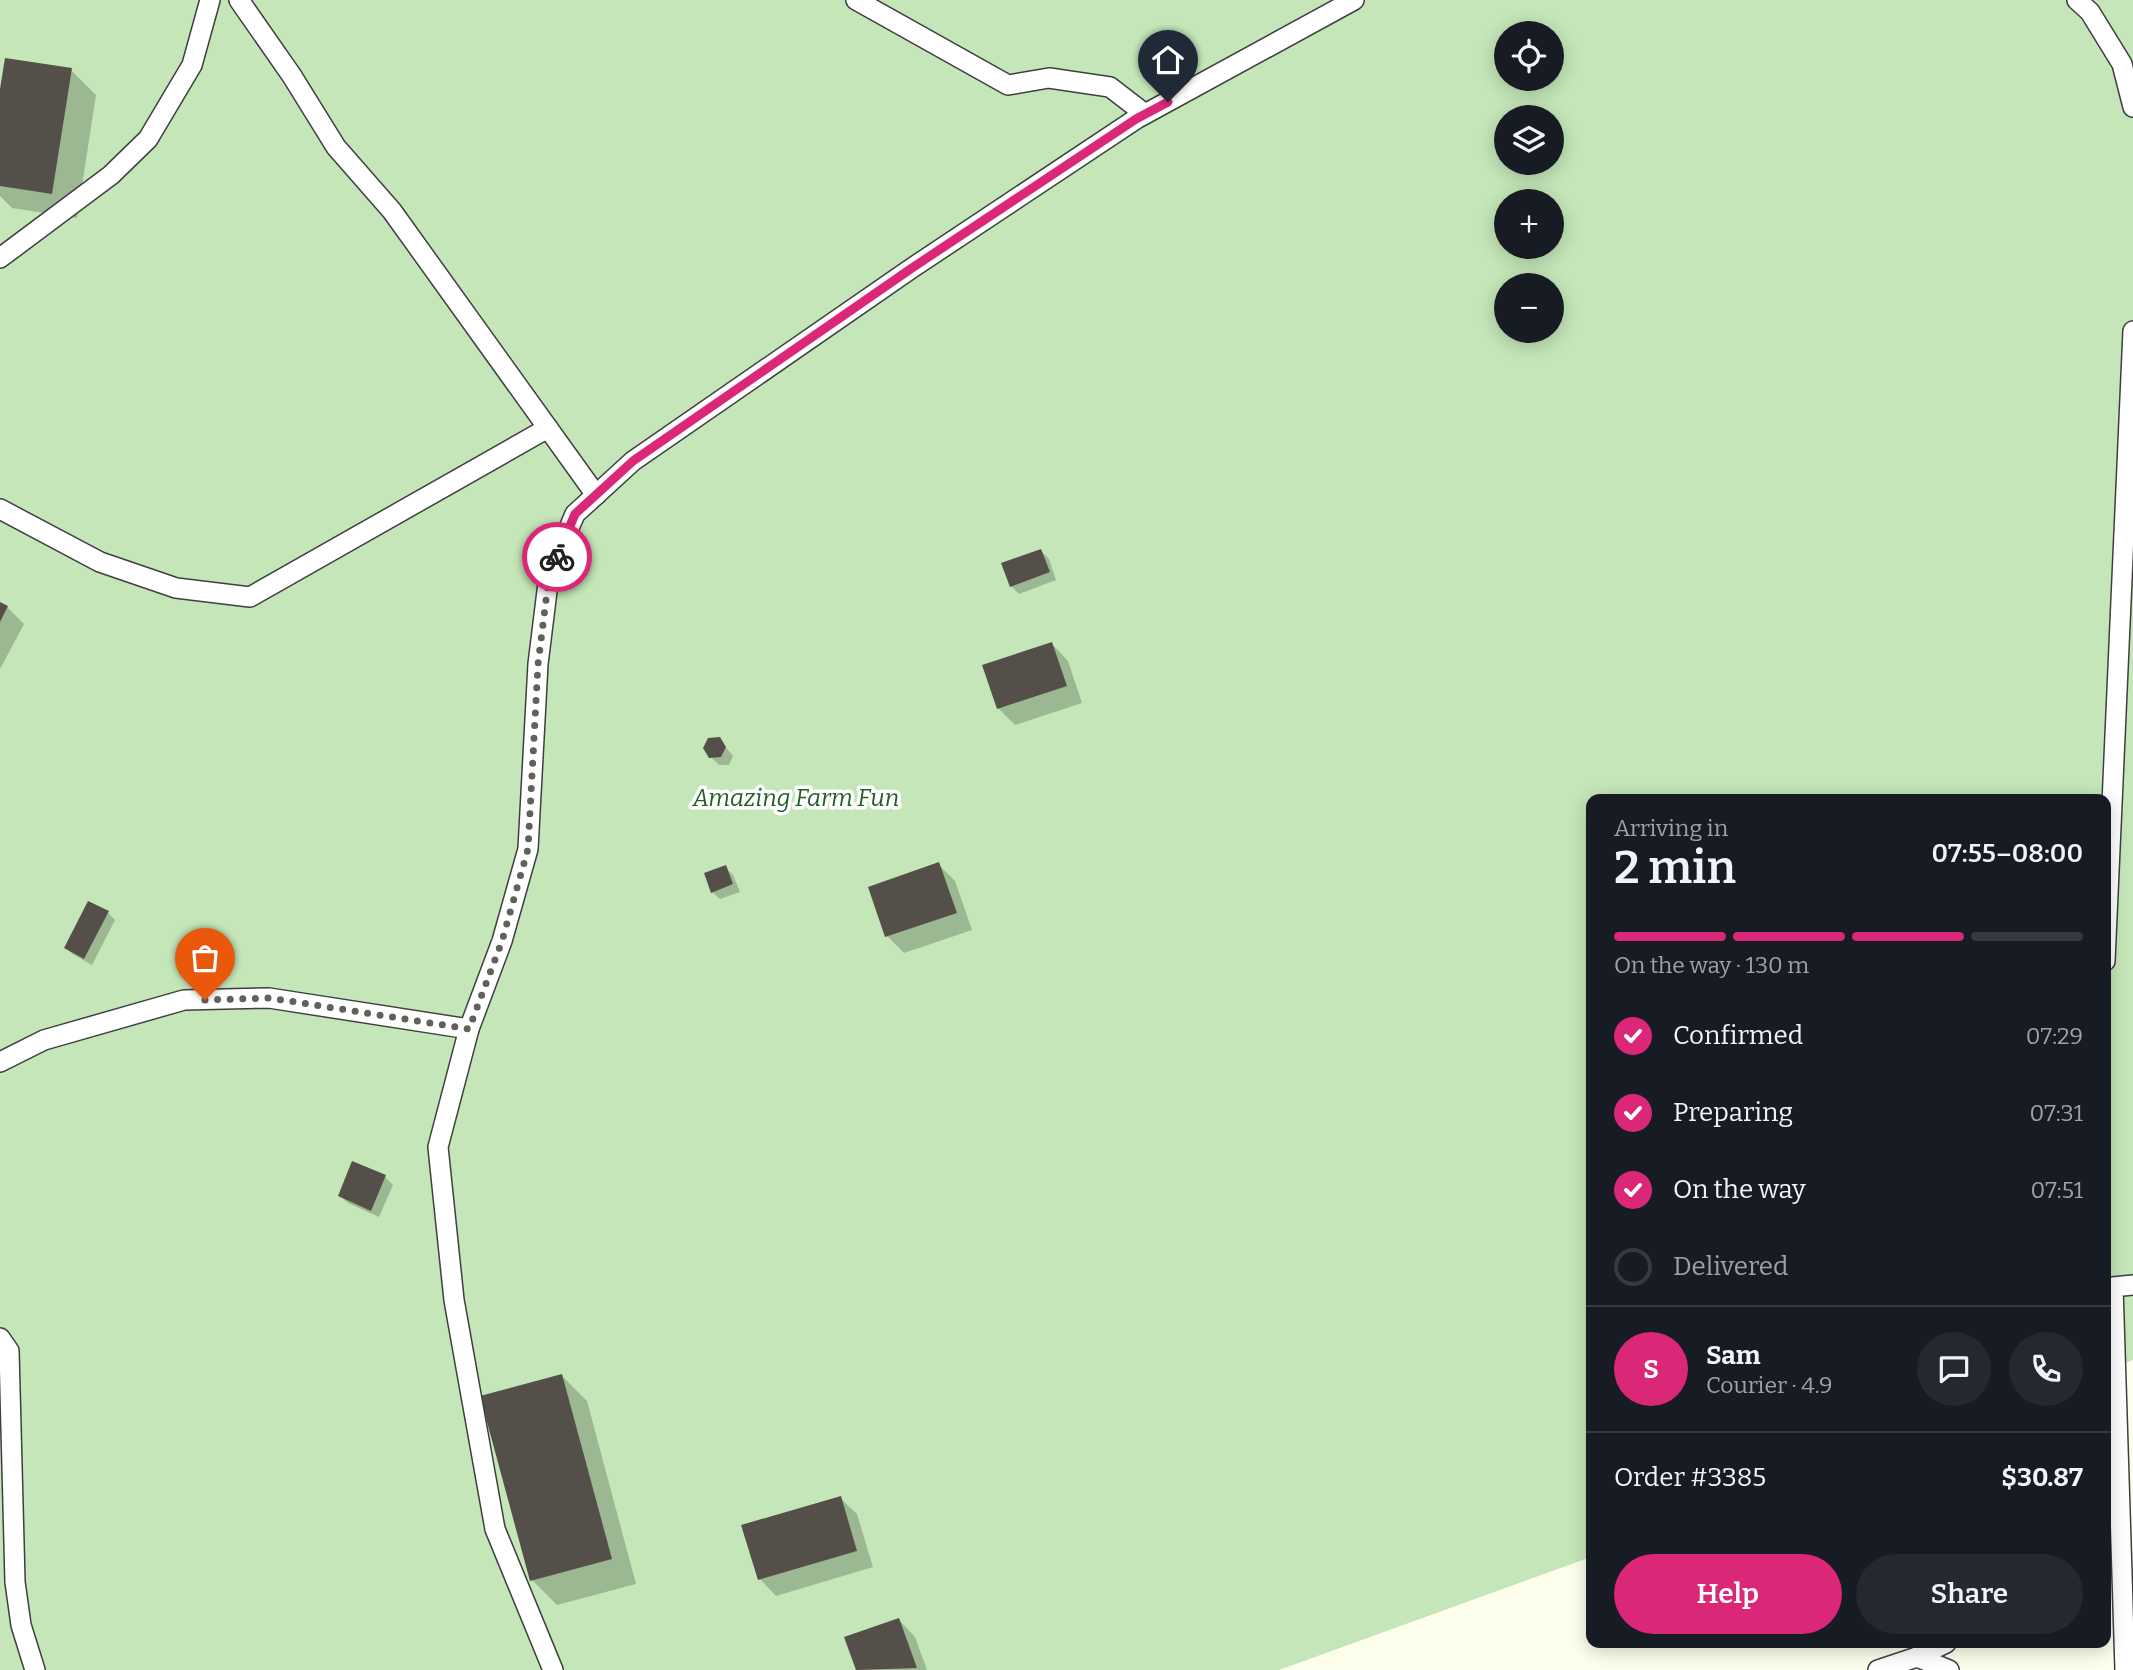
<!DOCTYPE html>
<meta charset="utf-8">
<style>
body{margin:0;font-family:Bitter,serif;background:#242831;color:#f1f3f6;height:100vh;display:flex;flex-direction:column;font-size:26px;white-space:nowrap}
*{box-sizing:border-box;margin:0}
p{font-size:23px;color:#9ea1a6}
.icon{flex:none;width:38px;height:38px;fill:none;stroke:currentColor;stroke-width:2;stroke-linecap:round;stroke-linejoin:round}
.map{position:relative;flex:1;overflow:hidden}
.sheet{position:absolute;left:1586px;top:794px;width:525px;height:854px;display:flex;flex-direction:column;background:#171b24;border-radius:14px;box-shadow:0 4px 18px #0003}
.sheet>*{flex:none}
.fabs{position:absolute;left:1494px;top:21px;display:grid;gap:14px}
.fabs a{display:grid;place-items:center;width:70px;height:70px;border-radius:50%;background:#171b24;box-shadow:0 4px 18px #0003;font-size:35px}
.pin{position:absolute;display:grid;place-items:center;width:60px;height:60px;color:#fff;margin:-72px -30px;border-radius:50% 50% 50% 0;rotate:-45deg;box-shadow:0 0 7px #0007}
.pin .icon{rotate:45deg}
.courier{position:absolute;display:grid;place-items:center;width:70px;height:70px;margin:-35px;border:5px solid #db2777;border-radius:50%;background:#fff;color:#222;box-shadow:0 2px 9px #0007}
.headline em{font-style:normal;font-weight:600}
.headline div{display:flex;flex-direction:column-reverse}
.headline{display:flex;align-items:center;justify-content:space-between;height:119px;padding:0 28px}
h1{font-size:46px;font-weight:600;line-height:52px}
.bar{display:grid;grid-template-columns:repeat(4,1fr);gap:10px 7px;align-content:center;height:84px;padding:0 28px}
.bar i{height:9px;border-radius:5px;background:#363941}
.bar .selected{background:#db2777}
.bar p{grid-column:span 4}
.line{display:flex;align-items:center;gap:18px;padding:0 28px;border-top:2px solid #363941}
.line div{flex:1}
.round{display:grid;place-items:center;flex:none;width:74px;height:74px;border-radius:37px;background:#242831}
ol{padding:0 28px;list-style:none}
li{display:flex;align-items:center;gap:21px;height:77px}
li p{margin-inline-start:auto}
li .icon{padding:7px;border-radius:50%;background:#db2777;color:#fff;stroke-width:4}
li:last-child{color:#9ea1a6}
li i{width:38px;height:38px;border:4px solid #363941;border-radius:50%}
.button{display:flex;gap:14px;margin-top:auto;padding:14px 28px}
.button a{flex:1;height:80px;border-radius:42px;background:#db2777;color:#fff;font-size:28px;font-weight:600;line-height:80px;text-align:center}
.button a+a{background:#242831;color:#f1f3f6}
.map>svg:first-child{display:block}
.green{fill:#c4e6b8;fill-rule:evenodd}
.shadow{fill:#0003}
.building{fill:#545049}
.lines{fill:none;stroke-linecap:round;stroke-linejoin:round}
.service-casing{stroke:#3f3f3f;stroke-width:22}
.service{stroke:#fff;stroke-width:19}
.done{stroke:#60615a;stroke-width:7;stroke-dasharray:0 12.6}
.route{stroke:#db2777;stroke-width:9}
.labels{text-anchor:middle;stroke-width:7;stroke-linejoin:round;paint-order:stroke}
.park-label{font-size:24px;font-style:italic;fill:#215f24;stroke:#fff}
</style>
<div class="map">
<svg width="2133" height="1670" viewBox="0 0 2133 1670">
<rect width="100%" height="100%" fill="#fdfeec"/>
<path class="green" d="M0,0H2133V1360L2105,1370V800H1591V1557L1279,1670H0ZM1507,33H1552V79H1507ZM1507,117H1552V163H1507ZM1507,201H1552V247H1507ZM1507,285H1552V331H1507Z"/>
<g class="shadow">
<path d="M71,70L96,95L77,218L12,208L0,196V93Z"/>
<path d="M1041,551L1049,559L1056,580L1019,594L1011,586Z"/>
<path d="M0,604L7,607L24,624L0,669Z"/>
<path d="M1052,644L1068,661L1082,703L1015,725L998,708Z"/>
<path d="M719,739L733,756L729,765H719L711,757Z"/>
<path d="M938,864L955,881L972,930L904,953L887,936Z"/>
<path d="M725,867L733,875L740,892L720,899L712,892Z"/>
<path d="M108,913L115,920L92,965L74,955L66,948Z"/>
<path d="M385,1177L393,1185L379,1217L348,1203L340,1196Z"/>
<path d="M562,1376L587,1401L636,1584L557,1605L532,1580Z"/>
<path d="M840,1498L857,1514L873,1567L776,1596L760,1579Z"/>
<path d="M899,1620L915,1637L927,1670H857L846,1639Z"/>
</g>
<g class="building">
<path d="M5,58L72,68L52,194L0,186V89Z"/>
<path d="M1041,549L1050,572L1010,587L1001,563Z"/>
<path d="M0,602L8,606L0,622Z"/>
<path d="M1052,642L1067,686L997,709L982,665Z"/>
<path d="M720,737L726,747L721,757L709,758L703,748L708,738Z"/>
<path d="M939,862L957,913L885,937L868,887Z"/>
<path d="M726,865L733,884L711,893L704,873Z"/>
<path d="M88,901L109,911L84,959L64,948Z"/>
<path d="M352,1161L386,1175L371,1211L338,1196Z"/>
<path d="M562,1374L612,1559L530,1581L480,1396Z"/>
<path d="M841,1496L857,1551L758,1580L741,1525Z"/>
<path d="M899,1618L917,1668L856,1670L844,1637Z"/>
</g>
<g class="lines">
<defs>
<g id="service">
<path d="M239,0L292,76L336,147L392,211L596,495"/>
<path d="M856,0L1008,85L1049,78L1110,87L1145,114"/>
<path d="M2077,0L2090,12L2122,64L2133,107"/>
<path d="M0,258L111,175L148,139L192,65L210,0"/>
<path d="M0,509L100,562L176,588L250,597L548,428"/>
<path d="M2105,961L2133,331"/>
<path d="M0,1062L44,1040L184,1000L269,998L469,1029"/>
<path d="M0,1338L9,1351L15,1582L21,1625L35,1670"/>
<path d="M1917,1657L1946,1643"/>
<path d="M553,1670L495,1529L454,1300L438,1147L469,1029L502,941L528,849L538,664L549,575L575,514L633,461L912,268L1136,119L1354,0"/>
<path d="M1878,1670L1917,1657L1949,1670"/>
<path d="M2125,1670L2113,1287L2133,1285"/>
</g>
</defs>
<use href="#service" class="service-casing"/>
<use href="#service" class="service"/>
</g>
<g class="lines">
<path class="done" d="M205,1000L270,998L469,1029L502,941L528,849L538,664L549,576L557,557"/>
<path class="route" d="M557,557L575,514L633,461L912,268L1136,119L1168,102"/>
</g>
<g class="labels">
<g class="park-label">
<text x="796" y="806">Amazing Farm Fun</text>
</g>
</g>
</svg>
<div class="fabs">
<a><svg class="icon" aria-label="locate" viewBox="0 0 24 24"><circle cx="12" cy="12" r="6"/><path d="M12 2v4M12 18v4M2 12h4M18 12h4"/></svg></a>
<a><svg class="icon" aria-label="layers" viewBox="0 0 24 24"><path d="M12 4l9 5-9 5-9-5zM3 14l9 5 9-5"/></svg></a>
<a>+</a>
<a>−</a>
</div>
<div class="pin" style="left:205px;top:1000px;background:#ea580c"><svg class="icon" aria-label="bag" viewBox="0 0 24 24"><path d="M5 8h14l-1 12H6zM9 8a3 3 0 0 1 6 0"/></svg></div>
<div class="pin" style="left:1168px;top:102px;background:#1f2937"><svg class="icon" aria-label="home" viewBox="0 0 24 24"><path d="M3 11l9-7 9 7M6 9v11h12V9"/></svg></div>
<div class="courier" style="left:557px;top:557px"><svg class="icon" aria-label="bike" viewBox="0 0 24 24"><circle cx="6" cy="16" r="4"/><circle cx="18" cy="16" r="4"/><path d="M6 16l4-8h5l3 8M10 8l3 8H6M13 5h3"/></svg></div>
<section class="sheet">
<div class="headline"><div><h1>2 min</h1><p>Arriving in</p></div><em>07:55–08:00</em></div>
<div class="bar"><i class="selected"></i><i class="selected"></i><i class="selected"></i><i></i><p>On the way · 130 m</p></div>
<ol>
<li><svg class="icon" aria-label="check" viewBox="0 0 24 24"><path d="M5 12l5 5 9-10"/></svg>Confirmed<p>07:29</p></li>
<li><svg class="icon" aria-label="check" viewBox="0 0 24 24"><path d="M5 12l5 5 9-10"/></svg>Preparing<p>07:31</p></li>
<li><svg class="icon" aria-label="check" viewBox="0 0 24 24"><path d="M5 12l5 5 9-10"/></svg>On the way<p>07:51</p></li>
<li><i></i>Delivered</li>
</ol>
<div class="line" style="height:126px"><b class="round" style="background:#db2777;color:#fff">S</b><div><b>Sam</b><p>Courier · 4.9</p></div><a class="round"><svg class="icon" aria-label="chat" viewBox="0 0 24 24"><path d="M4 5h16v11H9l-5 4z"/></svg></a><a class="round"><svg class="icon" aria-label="phone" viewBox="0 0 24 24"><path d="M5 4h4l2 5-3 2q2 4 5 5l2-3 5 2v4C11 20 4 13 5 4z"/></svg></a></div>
<div class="line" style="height:91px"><div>Order #3385</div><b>$30.87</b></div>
<div class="button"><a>Help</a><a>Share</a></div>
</section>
</div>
